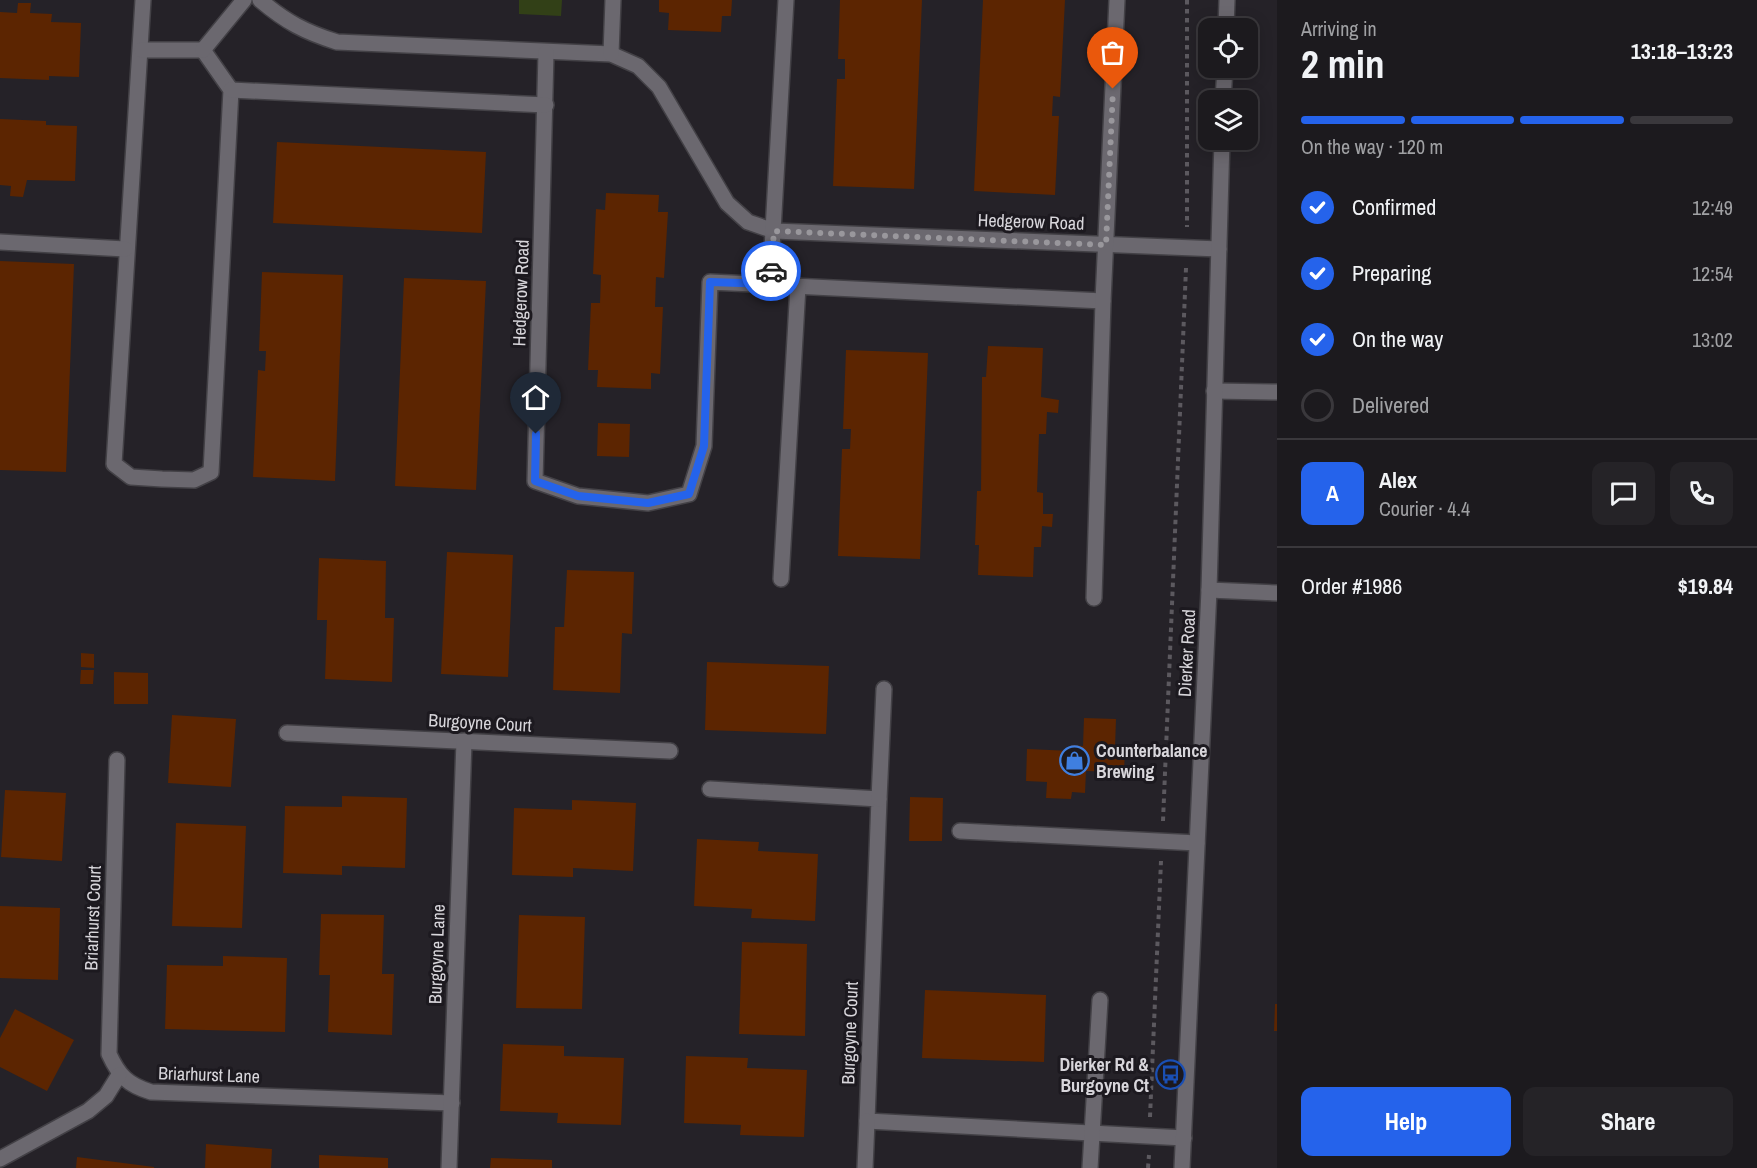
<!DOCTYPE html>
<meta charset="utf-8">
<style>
body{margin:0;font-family:"Archivo Narrow",sans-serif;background:#252327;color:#f1f3f6;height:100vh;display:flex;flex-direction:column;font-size:22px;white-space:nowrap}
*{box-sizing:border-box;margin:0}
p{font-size:20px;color:#a0a1a4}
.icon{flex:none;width:33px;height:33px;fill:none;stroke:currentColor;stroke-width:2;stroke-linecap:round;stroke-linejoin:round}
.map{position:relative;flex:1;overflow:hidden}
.side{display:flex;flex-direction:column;background:#1c1a1e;width:480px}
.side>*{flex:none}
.tools{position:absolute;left:1198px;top:18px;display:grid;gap:12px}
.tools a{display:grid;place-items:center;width:60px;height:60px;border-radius:12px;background:#1c1a1e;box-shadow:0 3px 15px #0003,0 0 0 2px #3a383c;font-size:30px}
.pin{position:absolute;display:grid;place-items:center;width:51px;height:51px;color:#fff;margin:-62px -26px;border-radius:50% 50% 50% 0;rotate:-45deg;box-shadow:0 0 6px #0007}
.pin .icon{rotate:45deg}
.courier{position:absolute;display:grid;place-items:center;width:60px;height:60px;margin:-30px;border:4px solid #2563eb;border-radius:50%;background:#fff;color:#222;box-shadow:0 2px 8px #0007}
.head em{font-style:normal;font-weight:800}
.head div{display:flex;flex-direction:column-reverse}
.head{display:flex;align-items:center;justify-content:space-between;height:102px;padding:0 24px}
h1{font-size:39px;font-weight:800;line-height:45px}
.bar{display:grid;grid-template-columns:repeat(4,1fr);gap:9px 6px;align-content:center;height:72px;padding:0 24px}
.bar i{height:8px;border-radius:4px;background:#3a383c}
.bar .current{background:#2563eb}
.bar p{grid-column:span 4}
.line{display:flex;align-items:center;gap:15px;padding:0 24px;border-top:2px solid #3a383c}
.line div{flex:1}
.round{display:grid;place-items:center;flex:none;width:63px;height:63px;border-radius:12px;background:#252327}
ol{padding:0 24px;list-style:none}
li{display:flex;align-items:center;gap:18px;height:66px}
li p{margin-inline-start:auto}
li .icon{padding:6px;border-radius:50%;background:#2563eb;color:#fff;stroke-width:4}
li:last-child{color:#a0a1a4}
li i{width:33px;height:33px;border:3px solid #3a383c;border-radius:50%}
.button{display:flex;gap:12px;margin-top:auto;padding:12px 24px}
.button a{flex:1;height:69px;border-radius:12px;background:#2563eb;color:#fff;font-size:24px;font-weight:800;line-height:69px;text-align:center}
.button a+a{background:#252327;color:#f1f3f6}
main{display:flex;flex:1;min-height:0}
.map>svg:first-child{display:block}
.green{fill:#324017}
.building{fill:#5c2501}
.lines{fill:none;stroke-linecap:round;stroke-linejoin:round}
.minor-casing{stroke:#434146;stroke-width:18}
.path{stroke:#5c595f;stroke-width:4;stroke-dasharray:4.5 4.5;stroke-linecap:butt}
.minor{stroke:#6b686f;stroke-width:15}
.done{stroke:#99979c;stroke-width:6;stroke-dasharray:0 10.8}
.route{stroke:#2563eb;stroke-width:8}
.labels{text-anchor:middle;stroke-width:6;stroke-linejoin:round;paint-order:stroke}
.street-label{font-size:18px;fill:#d8d6db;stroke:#1c191f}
.poi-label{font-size:18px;font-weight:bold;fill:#d8d6db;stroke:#1c191f;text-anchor:start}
</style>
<main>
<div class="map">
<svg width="1277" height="1168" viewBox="0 0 1277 1168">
<rect width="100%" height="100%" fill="#252228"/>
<path class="green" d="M519,0H562L561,16L519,14Z"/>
<g class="building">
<path d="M659,0H732L731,16H722L721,32L668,30L669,13L659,12Z"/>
<path d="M840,0H922L914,189L833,186L837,79H845V59H838Z"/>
<path d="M983,0H1065L1060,97L1053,96L1052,116H1059L1055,195L974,191Z"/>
<path d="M18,3H31L30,13L52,14L51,22L81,23L79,77L49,76V80L0,78V12L17,13Z"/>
<path d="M0,119L46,121V125L77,126L75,181L27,180L23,197L10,196L11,186L0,185Z"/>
<path d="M277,142L486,152L482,233L273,223Z"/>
<path d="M606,193L659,195L658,212H668L664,278L656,277L655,307H663L660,374L651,373V389L597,387L598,370H588L591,303H600L601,275L593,274L596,209L605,210Z"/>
<path d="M0,261L74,264L66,472L0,470Z"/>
<path d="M262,272L343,275L335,481L253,477L258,370L265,371L266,351H259Z"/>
<path d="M404,278L486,281L476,490L395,486Z"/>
<path d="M988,346L1043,348L1041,397L1059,400L1058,413L1047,412L1046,434H1039L1037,492L1043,493V514H1053L1052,527L1042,526L1041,547H1034L1033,577L978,575L979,545H975L977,491H981L982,377H986Z"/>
<path d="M846,350L928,353L920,559L838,556L842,449H850L851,429H843Z"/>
<path d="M598,423L630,424L629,457L597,456Z"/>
<path d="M447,552L513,555L508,677L441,674Z"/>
<path d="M319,558L386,561L385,618H394L392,682L325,679L327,620H317Z"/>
<path d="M567,570L634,572L632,634L622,633L620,693L553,690L555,627H564Z"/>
<path d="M81,653L94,654V668L81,667Z"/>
<path d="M707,662L829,666L826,734L705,730Z"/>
<path d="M81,670H94L93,684H80Z"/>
<path d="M114,672L148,673V704H114Z"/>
<path d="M172,715L236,719L231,787L168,783Z"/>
<path d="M1084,718L1116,719L1115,748L1125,749L1124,772L1086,771L1085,793L1072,792L1071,799L1046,798L1047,782L1026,781L1027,749L1072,751V745L1083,746Z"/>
<path d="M5,790L66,793L62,861L1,857Z"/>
<path d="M342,796L407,798L405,868L342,866V875L283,873L285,806L342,807Z"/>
<path d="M910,797L943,798L942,841H909Z"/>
<path d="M572,800L636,803L633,871L573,868V877L512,875L514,808L572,810Z"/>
<path d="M176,823L246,826L242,928L172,926Z"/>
<path d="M697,839L759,842L758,851L818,854L815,921L751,918L752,909L694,906Z"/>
<path d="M0,906L60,908L58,980L0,978Z"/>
<path d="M321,914L384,915L382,974H394L392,1035L328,1032L330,975H319Z"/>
<path d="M519,915L585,917L582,1009L516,1008Z"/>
<path d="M742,942L807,944L805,1036L739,1034Z"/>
<path d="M223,956L287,958L285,1032L165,1029L167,965L223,966Z"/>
<path d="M925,990L1046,995L1044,1062L922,1058Z"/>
<path d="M1275,1004H1277V1031H1274Z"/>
<path d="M15,1009L74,1040L47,1091L0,1067V1038Z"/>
<path d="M503,1044L564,1046V1056L624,1058L621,1125L557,1123L558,1113L500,1111Z"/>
<path d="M686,1056L748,1058L747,1068L807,1070L804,1137L740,1135L741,1125L684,1123Z"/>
<path d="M206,1144L272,1149L271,1168H205Z"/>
<path d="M319,1155L388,1158V1168H319Z"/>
<path d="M77,1157L154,1167V1168H76Z"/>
<path d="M491,1158L552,1160V1168H490Z"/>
</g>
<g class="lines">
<defs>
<g id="minor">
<path d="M143,0L114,464L131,477L162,479L194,480L211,472L231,90L203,50"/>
<path d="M260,0C286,22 305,32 337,42L611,54L638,66L659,87L727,203L748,222L774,231L1219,249"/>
<path d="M1226,28L1227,0"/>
<path d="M142,50H203"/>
<path d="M203,50L244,0"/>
<path d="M546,53L535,481L578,496L648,503L689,494L704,446L710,282L1103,301"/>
<path d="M611,54L613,0"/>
<path d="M231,90L546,105"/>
<path d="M1223,100L1225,68"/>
<path d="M0,242L125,249"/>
<path d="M770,284L786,0"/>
<path d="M1214,391L1277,392"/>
<path d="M781,579L798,286"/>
<path d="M1209,590L1277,593"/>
<path d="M1094,598L1103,301L1117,0"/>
<path d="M287,733L670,751"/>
<path d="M117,760L109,1054C119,1076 128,1085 151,1092L452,1103"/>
<path d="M710,789L879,799L867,1121L1184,1138"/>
<path d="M879,799L884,689"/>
<path d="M960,831L1197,843"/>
<path d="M0,1159L88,1111L106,1096L119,1075"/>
<path d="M449,1168L464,741"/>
<path d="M865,1168L867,1121"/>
<path d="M1090,1168L1100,1000"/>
<path d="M1182,1168L1209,590L1222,140"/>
</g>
</defs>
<use href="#minor" class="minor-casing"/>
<g class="path">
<path d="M1187,0V227"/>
<path d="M1163,821L1186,268"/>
<path d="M1150,1117L1161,861"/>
<path d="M1148,1168L1149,1155"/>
</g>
<use href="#minor" class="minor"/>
</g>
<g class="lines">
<path class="done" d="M771,271L774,231L1106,245L1113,89"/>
<path class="route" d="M536,434L535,481L578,496L648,503L689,494L704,446L710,282L770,284L771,271"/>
</g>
<defs>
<symbol id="shop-ring" viewBox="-11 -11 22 22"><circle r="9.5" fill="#1c191f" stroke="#3f7fe0" stroke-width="1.5"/><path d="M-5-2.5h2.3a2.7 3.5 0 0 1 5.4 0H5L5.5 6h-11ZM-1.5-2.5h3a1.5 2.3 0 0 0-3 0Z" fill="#3f7fe0"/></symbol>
<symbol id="bus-ring" viewBox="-11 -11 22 22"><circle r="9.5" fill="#1c191f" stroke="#1a4fb4" stroke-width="1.5"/><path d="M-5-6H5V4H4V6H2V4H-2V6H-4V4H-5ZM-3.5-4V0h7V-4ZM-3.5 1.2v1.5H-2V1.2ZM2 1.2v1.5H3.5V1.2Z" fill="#1a4fb4"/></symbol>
</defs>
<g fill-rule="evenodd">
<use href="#shop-ring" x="1058" y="744" width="33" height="33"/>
<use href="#bus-ring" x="1154" y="1058" width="33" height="33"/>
</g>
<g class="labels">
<g class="street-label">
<text transform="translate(1031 222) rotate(2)" y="6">Hedgerow Road</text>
<text transform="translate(521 293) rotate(-88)" y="6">Hedgerow Road</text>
<text transform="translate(1187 653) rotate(-87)" y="6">Dierker Road</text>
<text transform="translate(480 723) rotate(3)" y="6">Burgoyne Court</text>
<text transform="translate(93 918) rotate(-88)" y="6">Briarhurst Court</text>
<text transform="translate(437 954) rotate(-88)" y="6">Burgoyne Lane</text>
<text transform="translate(850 1033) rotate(-88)" y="6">Burgoyne Court</text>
<text transform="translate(209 1075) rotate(2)" y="6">Briarhurst Lane</text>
</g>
<g class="poi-label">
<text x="1096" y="757">Counterbalance<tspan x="1096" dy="21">Brewing</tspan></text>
<text x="1149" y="1071" text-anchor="end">Dierker Rd &amp;<tspan x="1149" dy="21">Burgoyne Ct</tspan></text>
</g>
</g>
</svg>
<div class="tools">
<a><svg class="icon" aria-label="locate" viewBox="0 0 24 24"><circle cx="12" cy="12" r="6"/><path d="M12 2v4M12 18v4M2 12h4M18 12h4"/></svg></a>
<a><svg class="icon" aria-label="layers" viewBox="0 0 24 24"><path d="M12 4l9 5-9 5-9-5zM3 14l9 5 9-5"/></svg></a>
</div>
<div class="pin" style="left:1113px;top:89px;background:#ea580c"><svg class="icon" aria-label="bag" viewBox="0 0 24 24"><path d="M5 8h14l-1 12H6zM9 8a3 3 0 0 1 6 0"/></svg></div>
<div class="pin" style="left:536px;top:434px;background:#1f2937"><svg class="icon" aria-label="home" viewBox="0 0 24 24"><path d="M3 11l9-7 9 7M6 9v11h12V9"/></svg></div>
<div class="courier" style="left:771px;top:271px"><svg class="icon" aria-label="car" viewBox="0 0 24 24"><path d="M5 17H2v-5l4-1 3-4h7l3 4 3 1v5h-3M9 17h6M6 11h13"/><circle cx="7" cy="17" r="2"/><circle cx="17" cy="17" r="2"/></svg></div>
</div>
<section class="side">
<div class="head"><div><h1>2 min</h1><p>Arriving in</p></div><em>13:18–13:23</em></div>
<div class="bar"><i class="current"></i><i class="current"></i><i class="current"></i><i></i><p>On the way · 120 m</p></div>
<ol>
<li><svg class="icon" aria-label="check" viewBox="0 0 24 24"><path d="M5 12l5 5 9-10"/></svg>Confirmed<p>12:49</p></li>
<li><svg class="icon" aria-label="check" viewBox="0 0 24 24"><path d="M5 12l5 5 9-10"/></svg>Preparing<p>12:54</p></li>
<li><svg class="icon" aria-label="check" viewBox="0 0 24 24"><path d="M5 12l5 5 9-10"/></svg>On the way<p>13:02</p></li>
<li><i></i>Delivered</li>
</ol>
<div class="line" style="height:108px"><b class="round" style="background:#2563eb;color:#fff">A</b><div><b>Alex</b><p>Courier · 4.4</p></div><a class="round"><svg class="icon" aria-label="chat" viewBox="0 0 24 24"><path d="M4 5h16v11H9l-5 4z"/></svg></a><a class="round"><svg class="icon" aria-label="phone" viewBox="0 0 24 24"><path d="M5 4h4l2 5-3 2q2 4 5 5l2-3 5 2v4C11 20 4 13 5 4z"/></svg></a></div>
<div class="line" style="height:78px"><div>Order #1986</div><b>$19.84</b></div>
<div class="button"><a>Help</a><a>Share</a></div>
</section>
</main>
